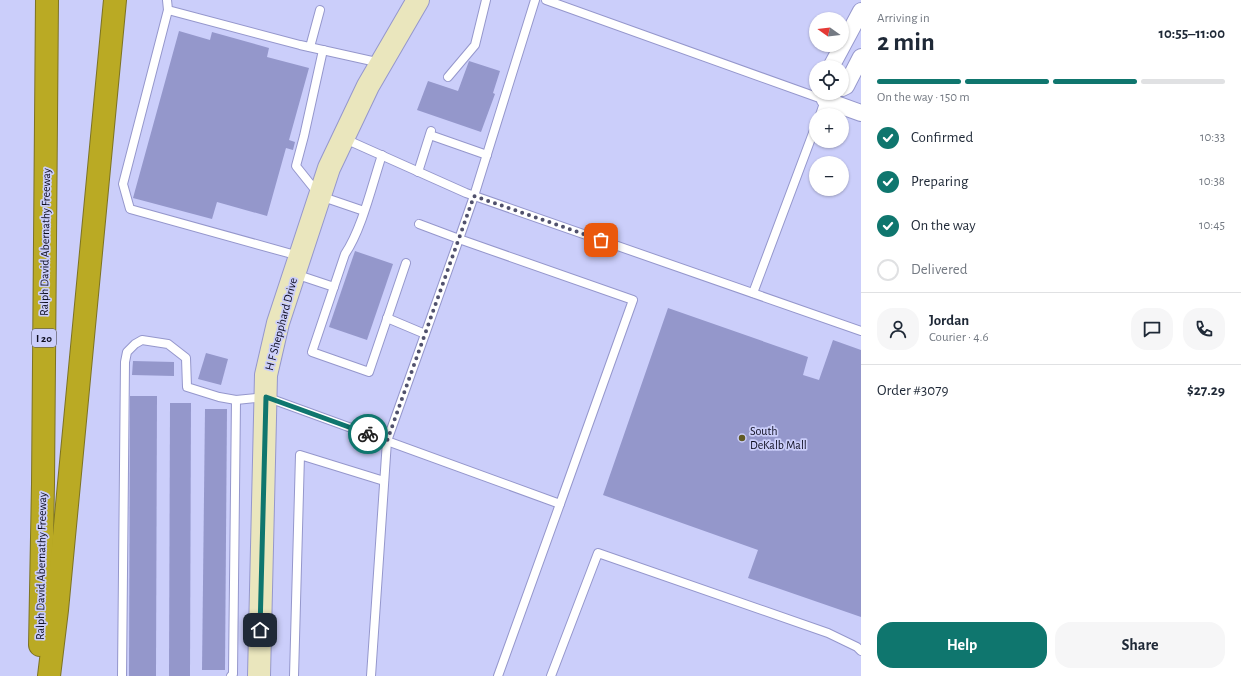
<!DOCTYPE html>
<meta charset="utf-8">
<style>
body{margin:0;font-family:"Alegreya Sans",sans-serif;background:#f6f6f7;color:#1f2937;height:100vh;display:flex;flex-direction:column;font-size:15px;white-space:nowrap}
*{box-sizing:border-box;margin:0}
p{font-size:13px;color:#747a83}
.icon{flex:none;width:22px;height:22px;fill:none;stroke:currentColor;stroke-width:2;stroke-linecap:round;stroke-linejoin:round}
.map{position:relative;flex:1;overflow:hidden}
.sheet{display:flex;flex-direction:column;background:#fff;width:380px}
.sheet>*{flex:none}
.needle{width:26px;rotate:284deg}
.tools{position:absolute;left:809px;top:12px;display:grid;gap:8px}
.tools a{display:grid;place-items:center;width:40px;height:40px;border-radius:50%;background:#fff;box-shadow:0 1px 3px #0004;font-size:20px}
.pin{position:absolute;display:grid;place-items:center;width:34px;height:34px;color:#fff;margin:-17px;border-radius:8px;box-shadow:0 2px 6px #0006}
.courier{position:absolute;display:grid;place-items:center;width:40px;height:40px;margin:-20px;border:3px solid #0f766e;border-radius:50%;background:#fff;color:#222;box-shadow:0 1px 5px #0007}
.overview em{font-style:normal;font-weight:600}
.overview div{display:flex;flex-direction:column-reverse}
.overview{display:flex;align-items:center;justify-content:space-between;height:68px;padding:0 16px}
h1{font-size:26px;font-weight:600;line-height:30px}
.bar{display:grid;grid-template-columns:repeat(4,1fr);gap:6px 4px;align-content:center;height:48px;padding:0 16px}
.bar i{height:5px;border-radius:3px;background:#e0e1e3}
.bar .current{background:#0f766e}
.bar p{grid-column:span 4}
.line{display:flex;align-items:center;gap:10px;padding:0 16px;border-top:1px solid #e0e1e3}
.line div{flex:1}
.round{display:grid;place-items:center;flex:none;width:42px;height:42px;border-radius:16px;background:#f6f6f7}
ol{padding:0 16px;list-style:none}
li{display:flex;align-items:center;gap:12px;height:44px}
li p{margin-inline-start:auto}
li .icon{padding:4px;border-radius:50%;background:#0f766e;color:#fff;stroke-width:4}
li:last-child{color:#747a83}
li i{width:22px;height:22px;border:2px solid #e0e1e3;border-radius:50%}
.primary-button{display:flex;gap:8px;margin-top:auto;padding:8px 16px}
.primary-button a{flex:1;height:46px;border-radius:16px;background:#0f766e;color:#fff;font-size:16px;font-weight:600;line-height:46px;text-align:center}
.primary-button a+a{background:#f6f6f7;color:#1f2937}
main{display:flex;flex:1;min-height:0}
.map>svg:first-child{display:block}
.building{fill:#9497cb}
.lines{fill:none;stroke-linecap:round;stroke-linejoin:round}
.lane-casing{stroke:#9597cc;stroke-width:10}
.street-casing{stroke:#9597cc;stroke-width:18}
.secondary-casing{stroke:#9597cc;stroke-width:24}
.highway-casing{stroke:#7d7323;stroke-width:24}
.lane{stroke:#fff;stroke-width:8}
.street{stroke:#fff;stroke-width:16}
.secondary{stroke:#eae6bd;stroke-width:22}
.highway{stroke:#baaa24;stroke-width:22}
.done{stroke:#50516c;stroke-width:4;stroke-dasharray:0 7.2}
.route{stroke:#0f766e;stroke-width:5}
.poi-dot{fill:#615a26;stroke:#cbcefa;stroke-width:1.5}
.labels{text-anchor:middle;stroke-width:3.5;stroke-linejoin:round;paint-order:stroke}
.shield{fill:#cbcefa;stroke:#464761;stroke-width:1}
.shield-label{font-size:11px;font-weight:bold;fill:#0d0d20}
.street-label{font-size:12px;fill:#0d0d20;stroke:#cbcefa}
.poi-label{font-size:12px;fill:#0d0d20;stroke:#cbcefa;text-anchor:start}
</style>
<main>
<div class="map">
<svg width="861" height="676" viewBox="0 0 861 676">
<rect width="100%" height="100%" fill="#cbcefa"/>
<g class="building">
<path d="M179,31L210,40L212,32L269,48L267,57L309,68L289,140L295,142L293,150L286,148L267,216L217,202L212,219L133,198Z"/>
<path d="M469,61L500,71L493,93L495,94L481,132L417,110L428,81L458,91Z"/>
<path d="M355,251L393,264L367,340L329,327Z"/>
<path d="M668,308L808,357L803,375L819,380L833,340L861,350V617L748,578L758,550L603,495Z"/>
<path d="M206,353L228,359L221,385L198,379Z"/>
<path d="M133,361L174,362V376L132,375Z"/>
<path d="M130,396H157L156,676H129Z"/>
<path d="M170,403H191L190,676H169Z"/>
<path d="M205,409H227L225,670H202Z"/>
</g>
<g class="lines">
<defs>
<g id="lane">
<path d="M167,0L168,10L300,45L381,63"/>
<path d="M546,0L825,100L820,115"/>
<path d="M168,10L123,184L130,209L299,256"/>
<path d="M310,47L320,10"/>
<path d="M323,50L304,136L296,166L320,196L364,211"/>
<path d="M448,77L475,45L486,0"/>
<path d="M430,135L487,155"/>
<path d="M345,139L466,193L861,331"/>
<path d="M382,155C372,185 362,229 345,254L312,352L369,372L406,263"/>
<path d="M418,172L431,131"/>
<path d="M295,274L334,287"/>
<path d="M753,293L816,125"/>
<path d="M387,318L425,334"/>
<path d="M122,676L125,362L127,352L135,344L142,340L168,344L186,358L187,387L219,397L236,400L266,397L560,504L633,300L459,239L474,196L535,0"/>
<path d="M231,676L233,674L236,400"/>
<path d="M294,676L300,455L384,481"/>
<path d="M371,676L387,441L459,239L419,224"/>
<path d="M498,676L560,504"/>
<path d="M551,676L598,553L828,633L857,647L861,651"/>
</g>
<g id="street">
<path d="M831,67L861,11"/>
<path d="M842,88L846,86L861,57"/>
<path d="M825,100L861,113"/>
</g>
<path id="secondary" d="M259,676L266,375L278,323L329,168L368,86L418,0"/>
<g id="highway">
<path d="M40,645L43,484L47,0"/>
<path d="M49,676L57,610L115,0"/>
</g>
</defs>
<use href="#lane" class="lane-casing"/>
<use href="#street" class="street-casing"/>
<use href="#secondary" class="secondary-casing"/>
<use href="#highway" class="highway-casing"/>
<use href="#lane" class="lane"/>
<use href="#street" class="street"/>
<use href="#secondary" class="secondary"/>
<use href="#highway" class="highway"/>
</g>
<g class="lines">
<path class="done" d="M368,434L387,441L474,196L601,240"/>
<path class="route" d="M260,630L266,397L368,434"/>
</g>
<circle class="poi-dot" cx="742" cy="438" r="4"/>
<g class="labels">
<rect class="shield" x="32" y="329" width="24" height="18" rx="3"/>
<g class="shield-label">
<text x="44" y="342">I 20</text>
</g>
<g class="street-label">
<text transform="translate(45 242) rotate(-89)" y="4">Ralph David Abernathy Freeway</text>
<text transform="translate(281 324) rotate(-75)" y="4">H F Shepphard Drive</text>
<text transform="translate(41 566) rotate(-89)" y="4">Ralph David Abernathy Freeway</text>
</g>
<g class="poi-label">
<text x="750" y="435">South<tspan x="750" dy="14">DeKalb Mall</tspan></text>
</g>
</g>
</svg>
<div class="tools">
<a><svg class="needle" viewBox="-14 -14 28 28"><path d="M0-13l5 13h-10z" fill="#e53935"/><path d="M0 13l5-13h-10z" fill="#747a83"/></svg></a>
<a><svg class="icon" aria-label="locate" viewBox="0 0 24 24"><circle cx="12" cy="12" r="6"/><path d="M12 2v4M12 18v4M2 12h4M18 12h4"/></svg></a>
<a>+</a>
<a>−</a>
</div>
<div class="pin" style="left:601px;top:240px;background:#ea580c"><svg class="icon" aria-label="bag" viewBox="0 0 24 24"><path d="M5 8h14l-1 12H6zM9 8a3 3 0 0 1 6 0"/></svg></div>
<div class="pin" style="left:260px;top:630px;background:#1f2937"><svg class="icon" aria-label="home" viewBox="0 0 24 24"><path d="M3 11l9-7 9 7M6 9v11h12V9"/></svg></div>
<div class="courier" style="left:368px;top:434px"><svg class="icon" aria-label="bike" viewBox="0 0 24 24"><circle cx="6" cy="16" r="4"/><circle cx="18" cy="16" r="4"/><path d="M6 16l4-8h5l3 8M10 8l3 8H6M13 5h3"/></svg></div>
</div>
<section class="sheet">
<div class="overview"><div><h1>2 min</h1><p>Arriving in</p></div><em>10:55–11:00</em></div>
<div class="bar"><i class="current"></i><i class="current"></i><i class="current"></i><i></i><p>On the way · 150 m</p></div>
<ol>
<li><svg class="icon" aria-label="check" viewBox="0 0 24 24"><path d="M5 12l5 5 9-10"/></svg>Confirmed<p>10:33</p></li>
<li><svg class="icon" aria-label="check" viewBox="0 0 24 24"><path d="M5 12l5 5 9-10"/></svg>Preparing<p>10:38</p></li>
<li><svg class="icon" aria-label="check" viewBox="0 0 24 24"><path d="M5 12l5 5 9-10"/></svg>On the way<p>10:45</p></li>
<li><i></i>Delivered</li>
</ol>
<div class="line" style="height:72px"><a class="round"><svg class="icon" aria-label="person" viewBox="0 0 24 24"><circle cx="12" cy="8" r="4"/><path d="M4 21q1-7 8-7t8 7"/></svg></a><div><b>Jordan</b><p>Courier · 4.6</p></div><a class="round"><svg class="icon" aria-label="chat" viewBox="0 0 24 24"><path d="M4 5h16v11H9l-5 4z"/></svg></a><a class="round"><svg class="icon" aria-label="phone" viewBox="0 0 24 24"><path d="M5 4h4l2 5-3 2q2 4 5 5l2-3 5 2v4C11 20 4 13 5 4z"/></svg></a></div>
<div class="line" style="height:52px"><div>Order #3079</div><b>$27.29</b></div>
<div class="primary-button"><a>Help</a><a>Share</a></div>
</section>
</main>
